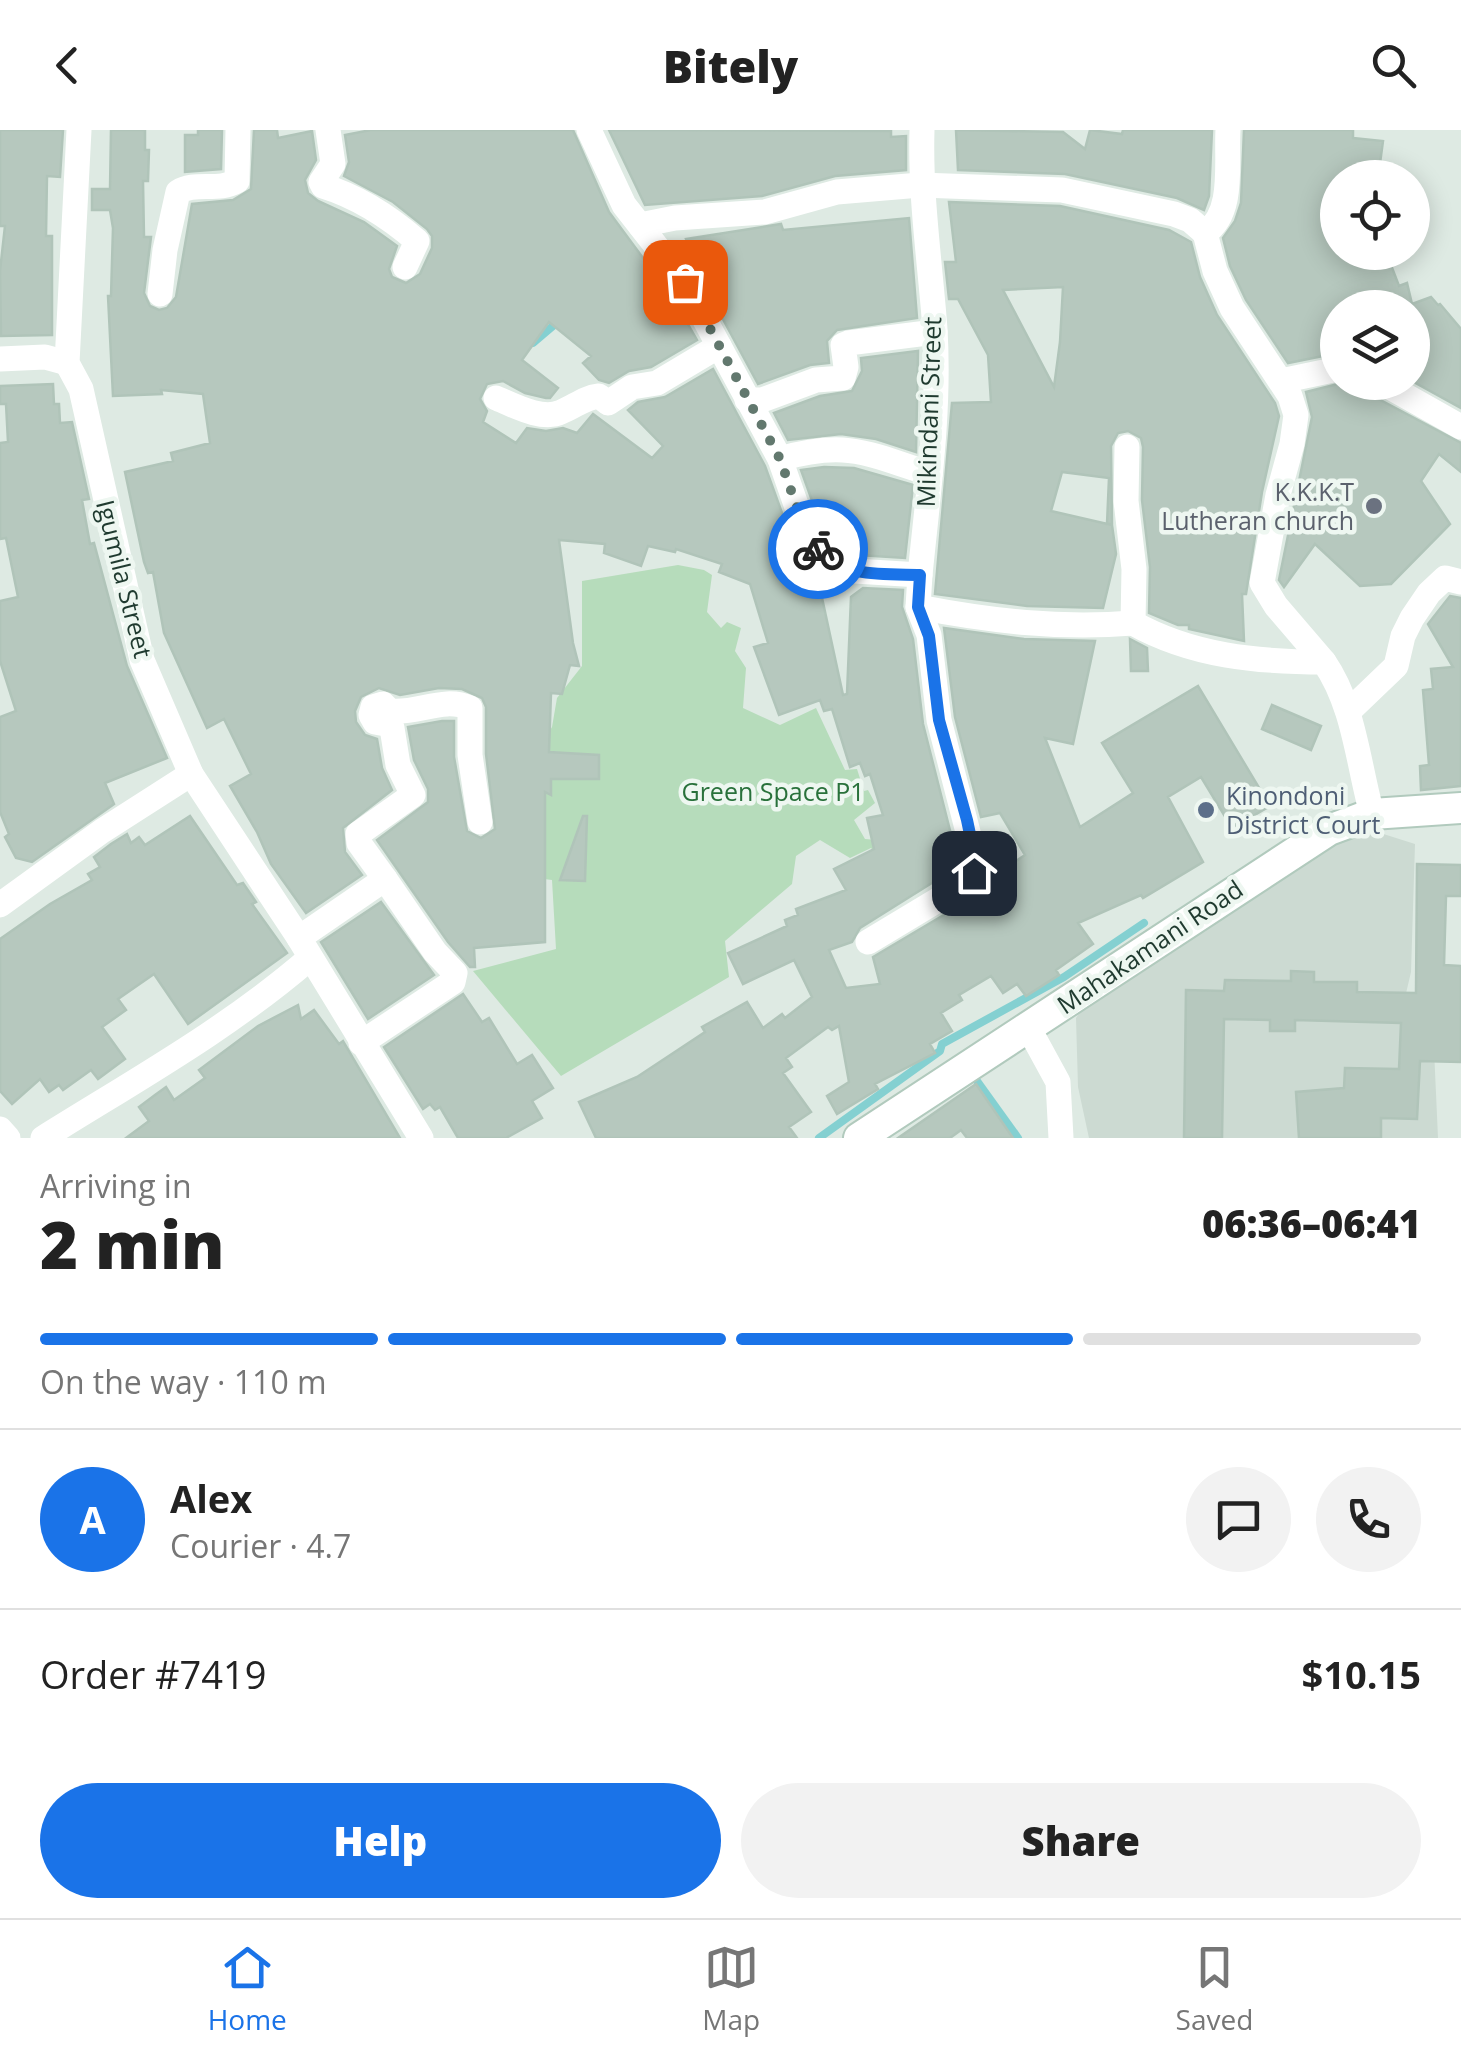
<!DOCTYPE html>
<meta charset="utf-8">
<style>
body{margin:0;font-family:"Open Sans",sans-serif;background:#f2f2f2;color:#222;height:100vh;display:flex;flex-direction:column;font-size:38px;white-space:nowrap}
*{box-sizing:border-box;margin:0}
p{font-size:32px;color:#767676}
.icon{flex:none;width:55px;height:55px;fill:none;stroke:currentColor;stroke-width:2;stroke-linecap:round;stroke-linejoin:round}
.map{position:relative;height:1008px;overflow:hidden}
.details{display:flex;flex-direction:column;background:#fff;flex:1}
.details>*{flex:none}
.fabs{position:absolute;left:1320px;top:30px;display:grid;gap:20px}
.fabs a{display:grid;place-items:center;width:110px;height:110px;border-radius:50%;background:#fff;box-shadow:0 5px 25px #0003;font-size:50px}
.pin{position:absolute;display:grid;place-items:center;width:85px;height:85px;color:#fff;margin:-42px;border-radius:20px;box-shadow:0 5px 15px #0006}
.courier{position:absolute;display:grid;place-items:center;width:100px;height:100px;margin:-50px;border:8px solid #1a73e8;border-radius:50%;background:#fff;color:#222;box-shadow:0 2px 12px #0007}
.headline em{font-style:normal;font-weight:800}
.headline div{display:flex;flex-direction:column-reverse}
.headline{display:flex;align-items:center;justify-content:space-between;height:170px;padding:0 40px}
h1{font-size:65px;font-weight:800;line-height:75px}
.bar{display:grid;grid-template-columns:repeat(4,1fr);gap:15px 10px;align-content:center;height:120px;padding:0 40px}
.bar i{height:12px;border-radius:8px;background:#e0e0e0}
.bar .selected{background:#1a73e8}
.bar p{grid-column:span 4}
.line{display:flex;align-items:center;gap:25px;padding:0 40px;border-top:2px solid #e0e0e0}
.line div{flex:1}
.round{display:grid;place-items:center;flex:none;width:105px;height:105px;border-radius:52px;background:#f2f2f2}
.cta{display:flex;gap:20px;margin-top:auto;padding:20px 40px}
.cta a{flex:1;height:115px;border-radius:60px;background:#1a73e8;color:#fff;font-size:40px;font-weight:800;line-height:115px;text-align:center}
.cta a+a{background:#f2f2f2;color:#222}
header{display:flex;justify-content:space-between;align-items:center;height:130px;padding:0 40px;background:#fff;font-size:45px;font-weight:800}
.tabs{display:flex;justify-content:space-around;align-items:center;height:140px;border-top:2px solid #e0e0e0;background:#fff;font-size:28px;color:#767676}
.tabs a{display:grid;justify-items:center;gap:5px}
.tabs .selected{color:#1a73e8}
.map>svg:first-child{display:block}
.built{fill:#ccdad2}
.green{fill:#b6dcbb}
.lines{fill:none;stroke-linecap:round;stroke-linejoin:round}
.stream{stroke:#84d0d1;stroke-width:8}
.building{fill:#b6c8be;stroke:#b0c4b9;stroke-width:2.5;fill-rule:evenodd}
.secondary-casing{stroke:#b1cabd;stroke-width:34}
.street{stroke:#fff;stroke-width:25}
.secondary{stroke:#fff;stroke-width:30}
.done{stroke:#62786e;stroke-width:10;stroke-dasharray:0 18}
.route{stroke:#1a73e8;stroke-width:12}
.worship-dot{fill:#6b7280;stroke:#eef7f1;stroke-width:4}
.service-dot{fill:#5c6f8a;stroke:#eef7f1;stroke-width:4}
.labels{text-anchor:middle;stroke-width:9;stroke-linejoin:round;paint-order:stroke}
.street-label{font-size:25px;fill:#1f3a2f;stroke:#eef7f1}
.worship-label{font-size:25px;fill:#5b616d;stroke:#eef7f1;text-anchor:end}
.park-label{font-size:25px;fill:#29713b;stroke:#eef7f1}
.service-label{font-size:25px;fill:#4e5e75;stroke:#eef7f1;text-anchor:start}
</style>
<header><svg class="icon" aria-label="back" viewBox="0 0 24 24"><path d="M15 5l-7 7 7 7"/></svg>Bitely<svg class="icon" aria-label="search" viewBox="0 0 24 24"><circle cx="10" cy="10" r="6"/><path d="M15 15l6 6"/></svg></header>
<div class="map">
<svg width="1461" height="1008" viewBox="0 0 1461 1008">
<rect width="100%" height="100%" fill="#deeae3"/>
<path class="built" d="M1355,695L1415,714L1411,842L1403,876L1434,919L1438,1008H1089L1078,957L1076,888L1085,874Z"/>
<path class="green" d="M678,435L704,440L712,445L707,482L721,498L727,492L741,498L735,521L746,538L743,578L780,595L816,578L845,640L857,639L864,661L868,660L875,673L854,690L865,709L888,711L895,748L871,718L850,728L820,710L796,726L792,754L725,811L729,847L561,946L473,841L556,819L552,750L513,745L527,641L552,597L557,568L582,536V451Z"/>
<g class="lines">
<g class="stream">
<path d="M529,210L533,213L560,190"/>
<path d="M972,944L1018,1008"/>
<path d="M819,1008L940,921L942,914L1064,847L1144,793"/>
</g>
</g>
<g class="building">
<path d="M0,0H63L60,47L47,46L46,106H52V205L1,206L0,141L5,96H0Z"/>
<path d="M111,0H145V20H149L148,51H143L144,107H151L144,163L150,176L159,180L167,178L176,167L192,74L233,70L251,59L254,0H277L278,8L312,1L316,30L305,50L308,63L318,71L364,92L397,116L389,139L392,147L406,153L420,144L432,118V106L427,99L393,72L344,46L349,32L345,5L371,0H573L609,82L674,170L697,210L651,237L629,241L609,253L599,250L583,233L591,226L549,192L522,230L558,258L550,268H546L525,263L503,251L487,254L480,269L487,281L483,292L516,313L527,298L546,301L563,298L577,303L593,284L652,328L663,316L628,280L638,272L665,267L713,239L765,336L786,394L807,431L816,440L843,565L847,564L851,467L863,458L903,460L902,477L913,509L923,594L959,736L860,798L852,812L829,820L846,858L880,854L873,827L974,767L989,749L1025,725L1000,683L981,687L955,587L944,498L1024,509L1095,511L1073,614L1045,608L1080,697L1133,663L1102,613L1198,556L1270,676L1232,698L1201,647L1168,667L1203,732L1143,768L1141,765L1078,793L1093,814L1056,840L1059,845L1026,866L1017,854L1003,863L991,846L959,865L962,870L941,883L952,901L930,914L935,923L875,954L878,959L837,984L827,966L849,952L839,896L832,900L828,897L786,928L792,937L783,943L811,982L789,997L797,1008H596L579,972L637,947L705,902L702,897L747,872L763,898L782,884L785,888L812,867L794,830L743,854L728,823L787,796L785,790L798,785L796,779L846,760L834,739L874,719L867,688L883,685L870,644L865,646L860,633L850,637L832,579L824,581L820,570L779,585L754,517L768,513L750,454L719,442L722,434L676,419L675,422L648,416L641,436L604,423L605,414L559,410L573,513L579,536L570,535L562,564L551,563L549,622L599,625V649H551V665L545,662V812L474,818L475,837H470L448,812L377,710L428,672V659L414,630L408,597L442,591H454V627L467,701L481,708L495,699L486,624V577L482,568L462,559L439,558L400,565L379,558L361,567L355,581L356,592L365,605L377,609L382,638L392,660L343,698L345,722L362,745L306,783L271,734L257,702L230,656L251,644L224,589L207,598L164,503L153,442L148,443L144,432L125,342L173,331L171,323L210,313L203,264L161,260L162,264L113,266L108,166H111L113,98L110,80H92V59H110Z"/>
<path d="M198,0H222L221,39L185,42V5H198Z"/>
<path d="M609,0L891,1V7L906,6V40L835,46L762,66L645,75Z"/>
<path d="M956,0L1063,2L1085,19L1090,0L1122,4L1123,0H1212L1209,66L1204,80L1177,68L1065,44L958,40Z"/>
<path d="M1244,0H1353V8L1383,11L1378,48H1338V122H1386L1399,156L1407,153L1412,174L1431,167L1438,175L1440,174L1461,199V278L1412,251V178H1338V223L1288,233L1246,170L1230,136L1223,108L1235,91L1241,73Z"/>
<path d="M949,72L1060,76L1169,100L1191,112L1200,147L1217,185L1275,273L1279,286L1262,362L1246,464H1242L1244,511L1189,499V495H1178L1149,483L1150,437L1142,370L1143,317L1141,308L1128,301L1118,303L1111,316L1112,394H1107L1109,348L1062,342L1051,381L1112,395L1116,424L1103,478L1027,476L935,464L952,273L991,272L988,225L958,169H949L945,132H956ZM1063,157L1060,212L1054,257L1003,160Z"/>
<path d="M909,88L917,188L837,200L827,211L829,233L810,235L758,254L698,143L686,109L781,94L783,100Z"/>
<path d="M918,221L916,322L876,309L841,304L788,310L774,283L820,266L852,261L862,241L861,228Z"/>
<path d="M1346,252H1365L1373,266L1461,313V342L1439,324L1421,351L1450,394L1391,454L1360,456L1315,414L1284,457L1279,450L1312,287L1306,262Z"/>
<path d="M53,254L54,274H59L60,293L72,292L89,369L82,370L90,414L94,413L127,536L167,628L105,653L114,674L32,732L16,728L5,707L9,704L0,682V587L16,581L0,531V471L18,467L6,408L0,409V313L8,312L6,274H0V256Z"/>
<path d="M824,337L854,338L913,355L905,428L858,425L853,423L854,414L834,412L815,379L801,340Z"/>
<path d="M1450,466L1461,468V656L1421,660L1420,636L1429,635L1423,560L1433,559L1431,539L1453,537L1428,494Z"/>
<path d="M1130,509L1147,518L1148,541H1131Z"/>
<path d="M1272,575L1321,596L1311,620L1262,599Z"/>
<path d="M190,686L237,755L243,753L256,772L252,774L287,823L188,894L154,844L118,869L126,880L102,897L125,929L98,949L91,940L63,960L59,955L49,962L40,949L12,974L0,961V809L50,774L92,750L88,744L100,737L94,727L111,714L127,704L131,713L139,707L145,715Z"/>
<path d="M583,686H587L585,751L560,750Z"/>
<path d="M1417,734L1461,735V766H1446L1444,835L1461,836V932L1420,931L1417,989L1381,988V1008H1299L1296,962L1344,958L1345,938L1399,939L1401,893L1295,890V901H1270V890L1224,889L1222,1008H1184L1186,860L1224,861L1225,850L1291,851V841L1314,842V852H1357V862L1416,863Z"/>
<path d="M381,772L434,845L368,889L321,812Z"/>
<path d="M463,864L482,892L489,888L517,934L532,925L553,958L532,971L542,988L506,1008H458L440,977L435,980L430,974L423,979L384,917Z"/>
<path d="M298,875L301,889L314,880L339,914L343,911L400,1008H126L149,991L139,977L155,965L166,957L174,970L205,948L199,940L258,896Z"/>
<path d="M976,954L1013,1008H967L961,1000L950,1008H898Z"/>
</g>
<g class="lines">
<defs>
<path id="secondary" d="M859,1008L1329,700L1372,684L1461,678"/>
</defs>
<use href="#secondary" class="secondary-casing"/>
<g class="street">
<path d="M79,0L67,233L81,259L142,530L191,644L299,808L421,1008"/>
<path d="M328,0L333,34L321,52L323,56C359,67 388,86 417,111L405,137"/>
<path d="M589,0L624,75L685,153L780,329L800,386L821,423L833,433L855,441L920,445L918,477C991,491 1060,499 1133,493"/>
<path d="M1228,0C1226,32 1235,83 1205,103L1215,141L1232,178L1290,266L1296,285L1292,314L1278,365L1262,453L1276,476L1324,532"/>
<path d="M640,95L675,88L765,82L837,62L920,55L1062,60L1174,84L1190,90L1205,103"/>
<path d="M160,164L165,120L178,62C195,51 218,62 237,51L238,0"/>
<path d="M0,229L45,227L67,233"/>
<path d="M1281,251L1338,239"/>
<path d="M1381,252L1461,297"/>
<path d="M496,268C513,275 542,291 561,282C576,276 583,268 599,266L608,273L632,257L657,253L719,216"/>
<path d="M747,270H762L816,250L843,248L846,237L843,215L848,213L935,202"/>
<path d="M1127,317L1126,371L1134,439L1133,493C1192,526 1257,532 1324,532C1354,575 1358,633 1372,684"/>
<path d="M780,329C845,310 868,323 930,344"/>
<path d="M920,445C928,364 940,281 935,199C930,132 920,67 922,0"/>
<path d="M1348,582L1396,536L1403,506L1412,488L1429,463L1445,448L1461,452"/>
<path d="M0,775L102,701L191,644"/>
<path d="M299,808L385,749L359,713L358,704L413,665L398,635L392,598L391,595L375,592L371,585L373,577L383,574L390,581C419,584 443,566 470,578V625L480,692"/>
<path d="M868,812L966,753L975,743L976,733L939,590L929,505L918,477"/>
<path d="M1028,897L1058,952L1061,1008"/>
<path d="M361,913L453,852L455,843L435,822L385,749"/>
<path d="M0,999L8,1008"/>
<path d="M43,1008C134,951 228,899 310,828"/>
</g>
<use href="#secondary" class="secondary"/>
</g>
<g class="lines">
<path class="done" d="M685,152L780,329L800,386L818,419"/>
<path class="route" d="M818,419C842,448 885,444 920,445L918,477L929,506L939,590L967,690L976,733L974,743"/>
</g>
<circle class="worship-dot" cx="1374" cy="376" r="10"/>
<circle class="service-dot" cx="1206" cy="680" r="10"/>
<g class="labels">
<g class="street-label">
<text transform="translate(929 282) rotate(-88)" y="9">Mikindani Street</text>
<text transform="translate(124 449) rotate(76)" y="9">Igumila Street</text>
<text transform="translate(1150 817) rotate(-34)" y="9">Mahakamani Road</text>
</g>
<g class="worship-label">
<text x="1354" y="371">K.K.K.T<tspan x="1354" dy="29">Lutheran church</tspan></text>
</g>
<g class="park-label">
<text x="773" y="671">Green Space P1</text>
</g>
<g class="service-label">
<text x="1226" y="675">Kinondoni<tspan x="1226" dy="29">District Court</tspan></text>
</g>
</g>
</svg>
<div class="fabs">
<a><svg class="icon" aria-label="locate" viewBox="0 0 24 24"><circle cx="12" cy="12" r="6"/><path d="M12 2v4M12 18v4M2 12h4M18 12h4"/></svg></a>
<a><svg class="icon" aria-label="layers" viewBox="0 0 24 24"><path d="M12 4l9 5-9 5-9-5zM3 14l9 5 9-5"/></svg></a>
</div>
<div class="pin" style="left:685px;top:152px;background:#ea580c"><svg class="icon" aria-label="bag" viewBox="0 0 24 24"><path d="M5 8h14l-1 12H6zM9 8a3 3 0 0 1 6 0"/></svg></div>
<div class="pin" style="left:974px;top:743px;background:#1f2937"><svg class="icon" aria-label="home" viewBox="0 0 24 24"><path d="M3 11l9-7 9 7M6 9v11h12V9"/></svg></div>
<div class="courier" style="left:818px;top:419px"><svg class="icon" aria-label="bike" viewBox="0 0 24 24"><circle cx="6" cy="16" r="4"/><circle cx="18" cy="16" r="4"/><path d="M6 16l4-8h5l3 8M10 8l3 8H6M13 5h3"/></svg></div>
</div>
<section class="details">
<div class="headline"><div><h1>2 min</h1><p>Arriving in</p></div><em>06:36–06:41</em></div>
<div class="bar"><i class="selected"></i><i class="selected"></i><i class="selected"></i><i></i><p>On the way · 110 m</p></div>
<div class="line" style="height:180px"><b class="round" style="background:#1a73e8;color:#fff">A</b><div><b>Alex</b><p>Courier · 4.7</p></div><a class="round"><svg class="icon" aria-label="chat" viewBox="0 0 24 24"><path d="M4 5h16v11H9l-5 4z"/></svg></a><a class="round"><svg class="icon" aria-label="phone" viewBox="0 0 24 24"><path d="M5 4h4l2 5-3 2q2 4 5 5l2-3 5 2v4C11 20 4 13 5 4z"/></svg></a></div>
<div class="line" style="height:130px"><div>Order #7419</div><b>$10.15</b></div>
<div class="cta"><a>Help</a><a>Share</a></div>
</section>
<nav class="tabs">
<a class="selected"><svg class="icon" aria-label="home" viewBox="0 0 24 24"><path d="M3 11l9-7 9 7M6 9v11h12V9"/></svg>Home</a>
<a><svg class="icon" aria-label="map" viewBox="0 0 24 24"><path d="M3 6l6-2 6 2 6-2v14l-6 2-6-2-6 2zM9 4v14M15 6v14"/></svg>Map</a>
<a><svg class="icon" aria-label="saved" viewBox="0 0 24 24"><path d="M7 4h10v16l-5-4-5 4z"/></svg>Saved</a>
</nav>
